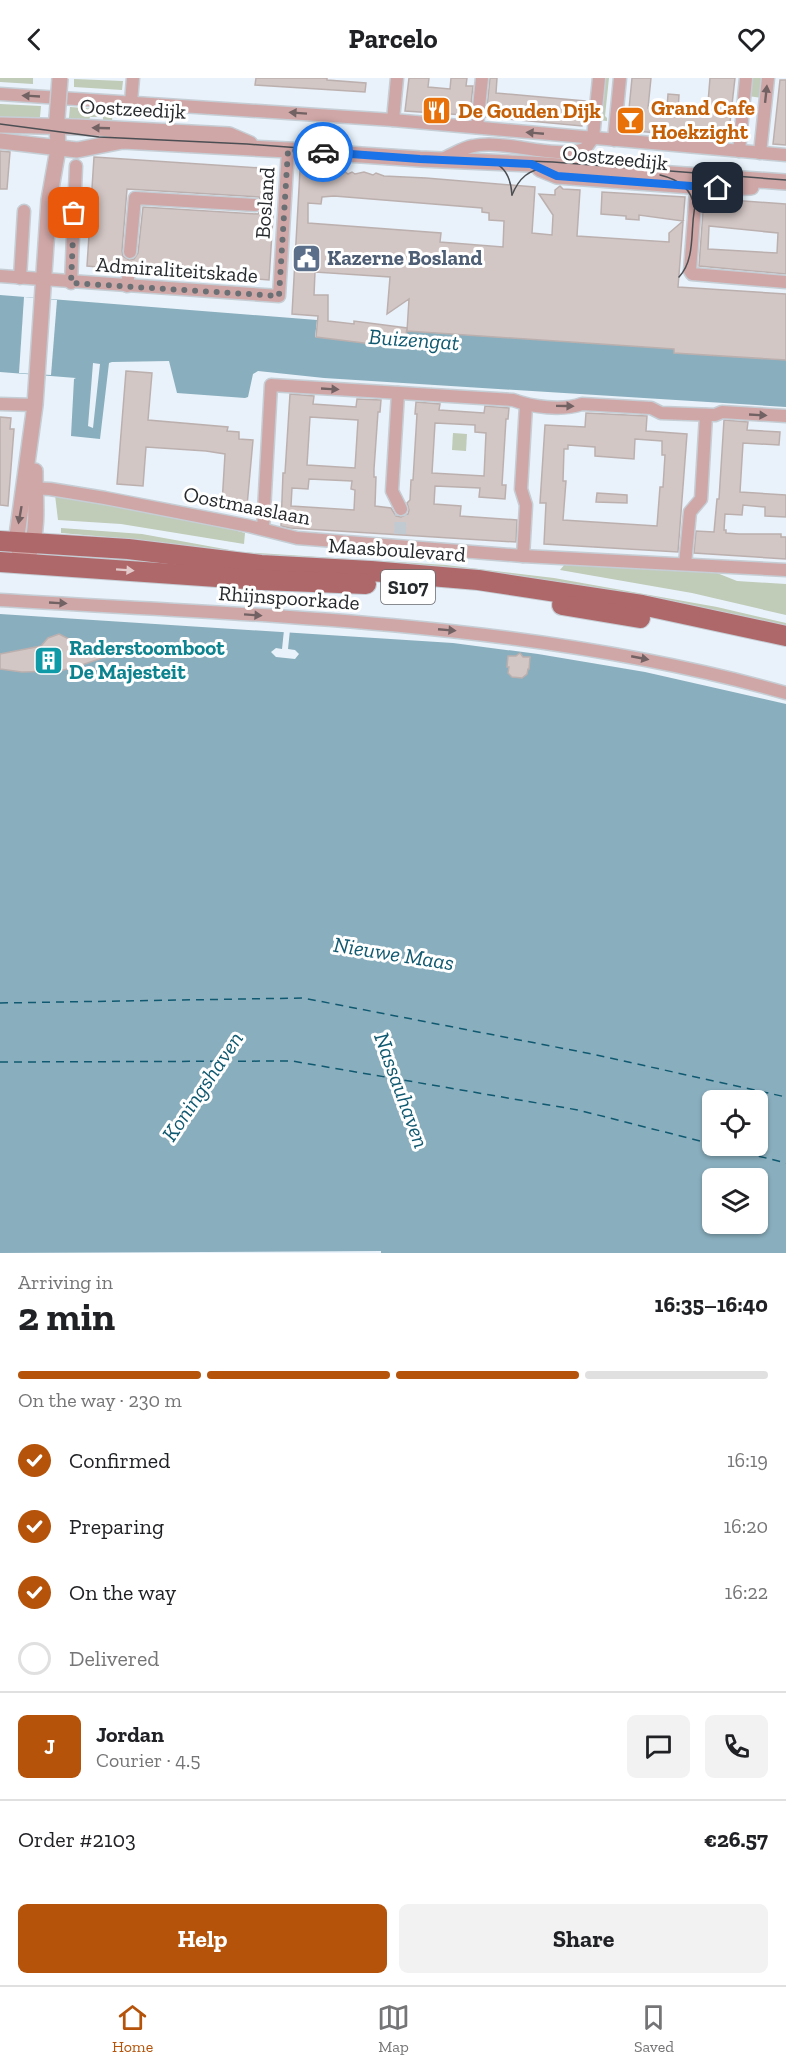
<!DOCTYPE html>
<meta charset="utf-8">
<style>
body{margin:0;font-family:"Zilla Slab",serif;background:#f2f2f2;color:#202124;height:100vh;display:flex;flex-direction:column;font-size:22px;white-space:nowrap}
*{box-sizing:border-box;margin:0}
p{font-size:20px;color:#757577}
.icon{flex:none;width:33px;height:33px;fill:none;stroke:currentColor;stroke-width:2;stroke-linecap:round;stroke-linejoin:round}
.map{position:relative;height:1175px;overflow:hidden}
.drawer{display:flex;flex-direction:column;background:#fff;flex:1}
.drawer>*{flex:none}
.controls{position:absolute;left:702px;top:1012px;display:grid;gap:12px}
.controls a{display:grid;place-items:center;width:66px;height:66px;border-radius:9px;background:#fff;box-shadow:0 2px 4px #0004;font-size:30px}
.pin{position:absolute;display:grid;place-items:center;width:51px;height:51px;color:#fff;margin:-26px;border-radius:12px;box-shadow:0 3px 9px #0006}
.courier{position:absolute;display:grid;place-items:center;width:60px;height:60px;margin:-30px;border:4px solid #1a73e8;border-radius:50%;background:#fff;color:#222;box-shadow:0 2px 8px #0007}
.summary em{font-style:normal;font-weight:700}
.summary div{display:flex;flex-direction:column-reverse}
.summary{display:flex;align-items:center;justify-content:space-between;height:102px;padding:0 18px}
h1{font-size:39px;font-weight:700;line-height:45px}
.bar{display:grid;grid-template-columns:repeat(4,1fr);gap:9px 6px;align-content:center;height:72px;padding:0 18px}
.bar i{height:8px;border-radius:4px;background:#e0e0e0}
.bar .active{background:#b45309}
.bar p{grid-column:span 4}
.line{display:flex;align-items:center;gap:15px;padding:0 18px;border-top:2px solid #e0e0e0}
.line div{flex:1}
.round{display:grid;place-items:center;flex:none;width:63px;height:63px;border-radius:9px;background:#f2f2f2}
ol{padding:0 18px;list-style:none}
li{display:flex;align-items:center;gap:18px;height:66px}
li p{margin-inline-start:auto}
li .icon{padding:6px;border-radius:50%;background:#b45309;color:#fff;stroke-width:4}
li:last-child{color:#757577}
li i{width:33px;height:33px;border:3px solid #e0e0e0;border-radius:50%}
.cta{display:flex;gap:12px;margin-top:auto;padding:12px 18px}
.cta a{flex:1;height:69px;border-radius:9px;background:#b45309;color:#fff;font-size:24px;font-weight:700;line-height:69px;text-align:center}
.cta a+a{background:#f2f2f2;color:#202124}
header{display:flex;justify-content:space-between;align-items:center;height:78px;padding:0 18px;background:#fff;font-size:27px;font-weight:700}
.menu{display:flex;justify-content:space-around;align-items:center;height:84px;border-top:2px solid #e0e0e0;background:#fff;font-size:16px;color:#757577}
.menu a{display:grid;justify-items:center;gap:3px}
.menu .active{color:#b45309}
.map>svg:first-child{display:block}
.green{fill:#c0cbb8}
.water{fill:#89aebd;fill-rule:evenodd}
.pier{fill:#e9f2fa}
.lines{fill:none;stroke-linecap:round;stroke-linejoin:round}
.ferry{stroke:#105970;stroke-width:1.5;stroke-dasharray:8 6;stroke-linecap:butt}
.building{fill:#d3c7c5;stroke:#bcb0af;stroke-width:1.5;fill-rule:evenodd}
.minor-tunnel{stroke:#c2cad1;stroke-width:12;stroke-dasharray:12 6;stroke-linecap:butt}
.minor-casing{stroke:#c6ced5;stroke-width:15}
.tertiary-casing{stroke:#c6ced5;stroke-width:18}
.primary-casing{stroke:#c6ced5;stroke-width:22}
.minor{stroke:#d0a7a7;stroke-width:12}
.tertiary{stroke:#d0a7a7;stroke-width:15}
.primary{stroke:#ae686a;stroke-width:20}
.tram{stroke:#4b4f53;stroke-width:1.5}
.tertiary-bridge-casing{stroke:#c6ced5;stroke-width:18;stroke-linecap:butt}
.tertiary-bridge{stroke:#d0a7a7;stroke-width:15}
.oneway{fill:#736264}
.oneway2{fill:#e3cacb}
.done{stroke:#6b7075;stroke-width:6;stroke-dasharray:0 10.8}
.route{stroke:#1a73e8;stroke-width:8}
.labels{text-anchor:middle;stroke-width:6;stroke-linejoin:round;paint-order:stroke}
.shield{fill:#fff;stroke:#686a6c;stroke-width:1.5}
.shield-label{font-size:20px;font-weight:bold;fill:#272a2d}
.food-label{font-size:21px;font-weight:bold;fill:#c56008;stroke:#fff;text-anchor:start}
.street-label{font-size:21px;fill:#272a2d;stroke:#fff}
.service-label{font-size:21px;font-weight:bold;fill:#4e5e75;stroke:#fff;text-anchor:start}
.culture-label{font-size:21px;font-weight:bold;fill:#0d838f;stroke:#fff;text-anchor:start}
.water-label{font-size:22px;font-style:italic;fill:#105970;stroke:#fff}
</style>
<header><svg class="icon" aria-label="back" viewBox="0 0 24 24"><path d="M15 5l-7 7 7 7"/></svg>Parcelo<svg class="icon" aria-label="heart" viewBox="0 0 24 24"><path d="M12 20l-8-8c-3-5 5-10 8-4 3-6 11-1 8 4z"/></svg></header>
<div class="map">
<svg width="786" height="1175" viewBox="0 0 786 1175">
<rect width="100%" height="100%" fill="#e9f2fa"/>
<g class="green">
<path d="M0,0H33V6L0,4Z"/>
<path d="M602,0H609L605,38L607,40V43L598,42Z"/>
<path d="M750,0H764L762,20L748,18Z"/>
<path d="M74,1L123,3L122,12L74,9Z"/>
<path d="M0,26L41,28L40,39L33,41L0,39Z"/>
<path d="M70,29L113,32L112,43H103V39H90L89,42H71L69,40Z"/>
<path d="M453,355L467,356L466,373L452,372Z"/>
<path d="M55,417L201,443L245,455L244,466L121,446L58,442Z"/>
<path d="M61,450L142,456L241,474L446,487L554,500L717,529L786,545V551L195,472L142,462L61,455Z"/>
<path d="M57,474L183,486V489L56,480Z"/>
<path d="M572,485L717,495L737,503L786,506V537L692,515L560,492L565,486Z"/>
</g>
<g class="water">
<path d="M0,217L317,242L315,259L404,269L407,249L786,279V329L324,300L258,293L253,296L248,319L245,320L177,315L169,283L112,284L109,285L100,361L71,358L74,301L76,300L0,294ZM93,285L100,286L93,350L88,348Z"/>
<path d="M0,536L453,565L538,576L645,594L786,626V1175H381V1173L0,1175ZM712,1023H758V1068H712ZM712,1101H758V1146H712Z"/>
</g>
<g class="pier">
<path d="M24,219L57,222L51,297L19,295Z"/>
<path d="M284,552H290L288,571L295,572L299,576L295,581L276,579L271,574L276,570L282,571Z"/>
</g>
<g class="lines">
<g class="ferry">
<path d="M0,925L303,920L592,976L786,1019"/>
<path d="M0,984L292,983L578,1032L712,1066"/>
<path d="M718,1068L786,1085"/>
</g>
</g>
<g class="building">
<path d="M256,0H327V2L366,5L365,14L255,7Z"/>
<path d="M409,0H429L428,9L450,11L451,0H467L466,8H473L470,34L465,37L405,33Z"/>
<path d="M490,0H497L496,15L585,23L582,48L486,39Z"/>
<path d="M632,0H651L648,30L667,31L668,16L679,17L678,34L707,37L710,0H735L728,62L627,52Z"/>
<path d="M780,2H786V67L773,66Z"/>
<path d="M0,73L10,74L7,111H0Z"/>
<path d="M94,79L276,91L269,202L137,192L134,186L129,184L123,187L121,191L87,188ZM127,111L259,119L263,128L258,136L143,129L138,175L134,181L129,182L123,178L122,173Z"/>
<path d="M300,92L344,93L348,96L352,94L355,96L364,94L373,97L376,95L384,98L426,100L535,109L532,155L552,157L553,137L539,116L555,117V112L560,108L563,111L580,112L577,158L669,164V155L683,143L639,137V142L626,141V138L601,136L602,114L685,119L678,209L786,216V282L674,275V271L407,253L409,221L387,236L390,199L315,194L314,217H328V243L354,246V243L407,250L404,270L316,259L318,238L292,236ZM334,118L482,130V134L489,135V142L504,143L503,169L440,164L441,155L308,145V125L321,126L322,119Z"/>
<path d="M704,120L786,126V196L699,188ZM709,148L778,155L777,175L708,171Z"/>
<path d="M126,293L152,295L148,342L228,349L227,353L239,354V361L253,362L247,428L222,426L225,376L206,373L146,369L143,408L117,406Z"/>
<path d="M290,316L314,318L313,326L356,329L357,321L381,322L380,334H378L374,391V399H376L375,428L391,430L396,438L401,439L408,436L409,432L407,425L410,422L411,402H413L417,336H415L416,324L440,326L439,332L484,335L485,328L509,330L508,341H506L502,407H506L505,421L479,419L480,410L435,408L434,426L461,428L460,438L517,442L516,464L290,450L281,448L283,395H285ZM310,339L358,342L355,390L307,387ZM435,345L475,347V354L486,355L484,398L432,395ZM309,401L352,403L351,411L355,412L354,432L291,428L292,410L308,411Z"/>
<path d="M586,335L647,338L646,353L687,356L678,474L544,466L546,425H540L545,347L585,349ZM635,361L662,363V377H665L663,409H660L657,448L563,442L566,403H563L564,371H568V367L595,369V378L634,381Z"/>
<path d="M0,339L11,340L10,351H14L8,428L0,427Z"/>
<path d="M724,342L748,344L747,352L780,354L779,367L743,365L740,414L786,417V439L765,438V429L743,427L742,437L725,436L724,452H726V455L739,456H781V459H786V481L694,475L696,453L714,454L717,421H719Z"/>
<path d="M597,415L627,417V425L596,424Z"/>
<path d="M59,556L71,562L75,571L108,578L76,589L59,593L22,594L0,591V576L41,568L48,560Z"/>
<path d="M520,575L523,579H530L529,591H528L527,596L522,600L512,599L508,595L509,589H507L508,578H516Z"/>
</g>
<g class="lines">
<g class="minor-tunnel">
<path d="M255,127L272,128"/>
<path d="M400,456L401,431"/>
</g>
<defs>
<g id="minor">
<path d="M0,16L393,42L786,77"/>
<path d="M131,24L133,0"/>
<path d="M393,42L397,0"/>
<path d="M477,49L482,0"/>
<path d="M614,62L620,0"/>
<path d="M739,73L746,0"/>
<path d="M760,75L768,0"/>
<path d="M442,81C452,77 462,70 473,68C507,61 553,82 585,71L593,60L599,0"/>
<path d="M697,100L690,193L692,196L786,204"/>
<path d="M130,174L135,120L255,127"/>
<path d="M0,198L279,218L288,72"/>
<path d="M20,200L24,133"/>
<path d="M71,205L76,88"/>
<path d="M127,208L129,192"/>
<path d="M398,315L392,413L401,431"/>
<path d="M0,326L35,327"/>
<path d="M28,410L50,411L105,420L249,448L297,460L523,478L786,492"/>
<path d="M263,451L271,307L513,322C532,329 562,333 582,326L651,330L661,335L715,337L722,334L786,338"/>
<path d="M523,478L526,427L521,411L526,327"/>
<path d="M685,486L690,434L701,421L706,337"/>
<path d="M0,522C263,538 531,543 786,615"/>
</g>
<g id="tertiary">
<path d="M0,47L77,49L229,57L250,66"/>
<path d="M0,63L77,72L123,63L288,72L420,81L531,86L786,104"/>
<path d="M540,91L557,98L718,110L751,109"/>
<path d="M30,473C39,449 35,419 35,393"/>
<path d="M25,486L16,465L35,327L49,122L58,71L57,40"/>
</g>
<g id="primary">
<path d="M0,463L128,471L261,487L371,493L478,502L642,527L786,558"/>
<path d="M0,484L261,502L366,506"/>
<path d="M562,527L640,540"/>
</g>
</defs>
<use href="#minor" class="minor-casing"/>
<use href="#tertiary" class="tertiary-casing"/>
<use href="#primary" class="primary-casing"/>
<use href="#minor" class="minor"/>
<use href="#tertiary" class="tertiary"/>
<use href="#primary" class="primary"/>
<g class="tram">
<path d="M0,46L99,59L247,66L420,79L553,84L786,102"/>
<path d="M489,83C506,87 511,101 512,117"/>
<path d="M660,97C677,101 692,110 694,129"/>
<path d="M512,117C519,100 529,91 547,90"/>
<path d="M679,199C706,171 675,110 722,98"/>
</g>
<defs>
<path id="tertiary-bridge" d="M57,40L60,0"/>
</defs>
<use href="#tertiary-bridge" class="tertiary-bridge-casing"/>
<use href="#tertiary-bridge" class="tertiary-bridge"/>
</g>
<defs><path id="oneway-solid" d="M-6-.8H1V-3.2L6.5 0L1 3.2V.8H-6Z" transform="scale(1.5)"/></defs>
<g class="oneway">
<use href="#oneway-solid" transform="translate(766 16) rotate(-84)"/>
<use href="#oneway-solid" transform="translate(31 18) rotate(-177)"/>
<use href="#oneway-solid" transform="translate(298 35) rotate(-176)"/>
<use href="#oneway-solid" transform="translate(101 50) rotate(-178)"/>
<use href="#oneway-solid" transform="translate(535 55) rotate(-175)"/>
<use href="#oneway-solid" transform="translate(330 311) rotate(3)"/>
<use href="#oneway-solid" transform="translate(565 328) rotate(1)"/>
<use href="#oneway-solid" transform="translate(758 337) rotate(3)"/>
<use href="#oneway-solid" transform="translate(20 437) rotate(100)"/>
<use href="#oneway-solid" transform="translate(58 525) rotate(3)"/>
<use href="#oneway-solid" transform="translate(253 537) rotate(4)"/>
<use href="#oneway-solid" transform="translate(447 552) rotate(5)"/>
<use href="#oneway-solid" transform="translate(640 580) rotate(11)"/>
</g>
<use class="oneway2" href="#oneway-solid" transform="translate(125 492) rotate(4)"/>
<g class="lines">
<path class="done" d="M74,135L71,205L279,218L288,72L323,74"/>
<path class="route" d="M323,74L420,81L531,86L557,98L718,110"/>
</g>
<defs>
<symbol id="restaurant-square" viewBox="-11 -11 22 22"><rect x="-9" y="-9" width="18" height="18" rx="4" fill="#e8710a" stroke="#fff"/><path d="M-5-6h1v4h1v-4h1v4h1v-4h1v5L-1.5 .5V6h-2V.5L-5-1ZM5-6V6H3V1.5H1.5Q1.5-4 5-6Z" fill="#fff"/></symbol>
<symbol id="bar-square" viewBox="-11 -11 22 22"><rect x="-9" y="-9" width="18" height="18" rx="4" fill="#e8710a" stroke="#fff"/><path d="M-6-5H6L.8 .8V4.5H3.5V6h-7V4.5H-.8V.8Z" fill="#fff"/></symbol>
<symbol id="civic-square" viewBox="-11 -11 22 22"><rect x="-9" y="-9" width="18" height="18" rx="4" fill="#5c6f8a" stroke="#fff"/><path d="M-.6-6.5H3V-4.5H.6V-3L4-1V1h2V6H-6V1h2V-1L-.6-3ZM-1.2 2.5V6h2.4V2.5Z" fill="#fff"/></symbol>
<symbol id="building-square" viewBox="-11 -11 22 22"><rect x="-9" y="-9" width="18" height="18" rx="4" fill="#0f9aa8" stroke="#fff"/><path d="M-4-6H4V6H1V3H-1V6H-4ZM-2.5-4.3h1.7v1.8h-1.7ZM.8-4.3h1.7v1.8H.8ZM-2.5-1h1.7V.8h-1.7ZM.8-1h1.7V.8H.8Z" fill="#fff"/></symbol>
</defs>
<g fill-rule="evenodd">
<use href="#restaurant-square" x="420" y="16" width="33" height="33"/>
<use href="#bar-square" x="614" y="26" width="33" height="33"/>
<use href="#civic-square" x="290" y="164" width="33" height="33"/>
<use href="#building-square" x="32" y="566" width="33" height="33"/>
</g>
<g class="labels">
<rect class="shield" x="381" y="492" width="54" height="34" rx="4.5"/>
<g class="shield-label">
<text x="408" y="516">S107</text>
</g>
<g class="food-label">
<text x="651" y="37">Grand Cafe<tspan x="651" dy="24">Hoekzight</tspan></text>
<text x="458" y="40">De Gouden Dijk</text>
</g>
<g class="street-label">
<text transform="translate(133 31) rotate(3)" y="7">Oostzeedijk</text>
<text transform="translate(615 80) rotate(6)" y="7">Oostzeedijk</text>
<text transform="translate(265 125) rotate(-86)" y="7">Bosland</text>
<text transform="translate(177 192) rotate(4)" y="7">Admiraliteitskade</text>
<text transform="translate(247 428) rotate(11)" y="7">Oostmaaslaan</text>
<text transform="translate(397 472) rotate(4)" y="7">Maasboulevard</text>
<text transform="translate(289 520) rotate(4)" y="7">Rhijnspoorkade</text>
</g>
<g class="service-label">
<text x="327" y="187">Kazerne Bosland</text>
</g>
<g class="culture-label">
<text x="69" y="577">Raderstoomboot<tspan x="69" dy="24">De Majesteit</tspan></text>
</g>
<g class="water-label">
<text transform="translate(414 261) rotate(4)" y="8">Buizengat</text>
<text transform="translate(394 875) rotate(9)" y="8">Nieuwe Maas</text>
<text transform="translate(202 1008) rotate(-56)" y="8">Koningshaven</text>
<text transform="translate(402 1012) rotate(70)" y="8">Nassauhaven</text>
</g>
</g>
</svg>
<div class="controls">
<a><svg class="icon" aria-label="locate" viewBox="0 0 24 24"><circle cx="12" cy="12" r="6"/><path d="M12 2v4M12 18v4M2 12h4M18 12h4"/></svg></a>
<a><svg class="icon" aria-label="layers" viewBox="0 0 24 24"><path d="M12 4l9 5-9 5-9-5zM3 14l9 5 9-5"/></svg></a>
</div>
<div class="pin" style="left:74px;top:135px;background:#ea580c"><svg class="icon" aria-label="bag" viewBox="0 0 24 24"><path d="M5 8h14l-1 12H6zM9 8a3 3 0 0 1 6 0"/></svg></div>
<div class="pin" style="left:718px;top:110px;background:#1f2937"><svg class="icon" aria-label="home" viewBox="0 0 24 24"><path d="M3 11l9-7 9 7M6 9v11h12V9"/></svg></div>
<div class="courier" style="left:323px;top:74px"><svg class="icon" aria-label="car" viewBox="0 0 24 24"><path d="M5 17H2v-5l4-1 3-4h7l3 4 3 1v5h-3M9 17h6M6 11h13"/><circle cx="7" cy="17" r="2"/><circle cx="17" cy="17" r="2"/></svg></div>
</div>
<section class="drawer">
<div class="summary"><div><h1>2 min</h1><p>Arriving in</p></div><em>16:35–16:40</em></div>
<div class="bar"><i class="active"></i><i class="active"></i><i class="active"></i><i></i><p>On the way · 230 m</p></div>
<ol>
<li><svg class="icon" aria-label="check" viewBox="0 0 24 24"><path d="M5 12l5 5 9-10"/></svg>Confirmed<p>16:19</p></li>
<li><svg class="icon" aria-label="check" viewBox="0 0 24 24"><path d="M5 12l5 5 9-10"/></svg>Preparing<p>16:20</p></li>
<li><svg class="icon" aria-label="check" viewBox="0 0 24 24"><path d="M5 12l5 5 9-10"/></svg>On the way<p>16:22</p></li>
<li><i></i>Delivered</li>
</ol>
<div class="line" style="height:108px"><b class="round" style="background:#b45309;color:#fff">J</b><div><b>Jordan</b><p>Courier · 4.5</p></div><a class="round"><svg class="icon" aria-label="chat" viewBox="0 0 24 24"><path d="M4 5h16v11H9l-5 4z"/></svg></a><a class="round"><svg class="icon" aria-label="phone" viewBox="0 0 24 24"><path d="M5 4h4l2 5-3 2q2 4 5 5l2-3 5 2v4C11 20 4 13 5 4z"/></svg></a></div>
<div class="line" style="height:78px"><div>Order #2103</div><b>€26.57</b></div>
<div class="cta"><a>Help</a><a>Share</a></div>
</section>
<nav class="menu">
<a class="active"><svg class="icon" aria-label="home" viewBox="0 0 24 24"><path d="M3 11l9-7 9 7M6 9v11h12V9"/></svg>Home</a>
<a><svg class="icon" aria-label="map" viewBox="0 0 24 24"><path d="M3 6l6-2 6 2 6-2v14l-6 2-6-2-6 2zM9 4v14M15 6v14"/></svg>Map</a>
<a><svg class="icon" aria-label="saved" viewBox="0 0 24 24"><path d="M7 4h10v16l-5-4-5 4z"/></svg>Saved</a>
</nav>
